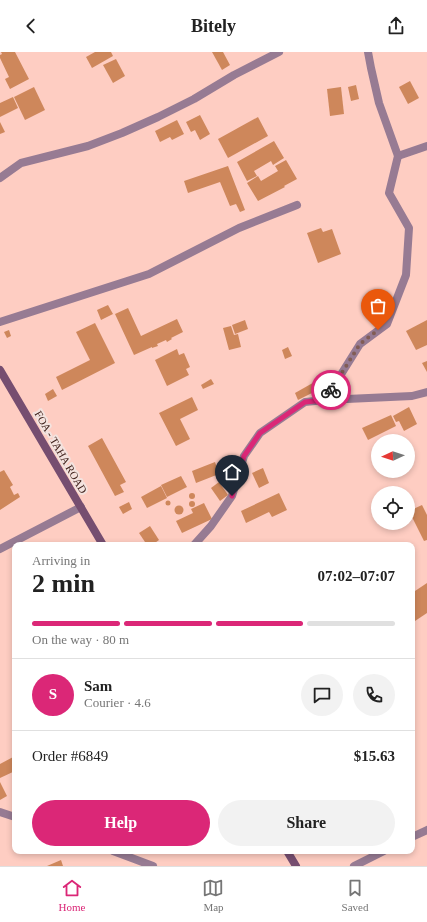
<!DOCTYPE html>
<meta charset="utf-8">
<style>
body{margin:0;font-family:Georgia,serif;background:#f2f2f2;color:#222;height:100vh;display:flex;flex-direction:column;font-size:15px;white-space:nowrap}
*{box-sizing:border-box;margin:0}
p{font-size:13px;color:#767676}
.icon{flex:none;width:22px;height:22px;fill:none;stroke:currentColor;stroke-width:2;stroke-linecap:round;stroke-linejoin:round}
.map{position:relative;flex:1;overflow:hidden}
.side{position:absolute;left:12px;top:490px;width:403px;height:312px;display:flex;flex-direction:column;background:#fff;border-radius:8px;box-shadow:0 2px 6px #0003}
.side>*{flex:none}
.needle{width:26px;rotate:267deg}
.controls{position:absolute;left:371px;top:382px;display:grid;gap:8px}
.controls a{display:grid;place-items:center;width:44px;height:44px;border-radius:50%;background:#fff;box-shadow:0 2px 6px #0003;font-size:20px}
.pin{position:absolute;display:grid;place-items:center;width:34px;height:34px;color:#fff;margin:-41px -17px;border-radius:50% 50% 50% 0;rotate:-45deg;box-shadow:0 0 4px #0007}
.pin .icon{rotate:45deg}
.courier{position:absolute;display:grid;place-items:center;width:40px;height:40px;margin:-20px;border:3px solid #db2777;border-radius:50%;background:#fff;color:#222;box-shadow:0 1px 5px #0007}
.overview em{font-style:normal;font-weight:700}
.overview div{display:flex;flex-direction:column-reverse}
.overview{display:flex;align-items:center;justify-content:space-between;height:68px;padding:0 20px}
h1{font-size:26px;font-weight:700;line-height:30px}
.bar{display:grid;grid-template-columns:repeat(4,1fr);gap:6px 4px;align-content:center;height:48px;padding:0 20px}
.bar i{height:5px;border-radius:3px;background:#e0e0e0}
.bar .current{background:#db2777}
.bar p{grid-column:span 4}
.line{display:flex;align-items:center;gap:10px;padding:0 20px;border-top:1px solid #e0e0e0}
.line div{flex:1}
.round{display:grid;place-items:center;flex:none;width:42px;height:42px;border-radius:21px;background:#f2f2f2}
.button{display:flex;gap:8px;margin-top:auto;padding:8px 20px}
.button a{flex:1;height:46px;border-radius:24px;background:#db2777;color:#fff;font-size:16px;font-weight:700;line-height:46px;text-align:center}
.button a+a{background:#f2f2f2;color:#222}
header{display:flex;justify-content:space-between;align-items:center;height:52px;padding:0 20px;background:#fff;font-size:18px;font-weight:700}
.dock{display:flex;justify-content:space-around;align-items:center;height:56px;border-top:1px solid #e0e0e0;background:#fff;font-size:11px;color:#767676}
.dock a{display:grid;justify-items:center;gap:2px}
.dock .current{color:#db2777}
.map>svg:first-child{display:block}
.building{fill:#ce875b}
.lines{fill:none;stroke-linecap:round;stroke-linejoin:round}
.street{stroke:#977b93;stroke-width:8}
.secondary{stroke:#764e70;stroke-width:8}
.done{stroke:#825d55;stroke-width:4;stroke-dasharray:0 7.2}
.route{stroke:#db2777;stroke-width:5}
.labels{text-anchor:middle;stroke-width:4;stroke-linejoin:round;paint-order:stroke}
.street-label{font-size:11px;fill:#3f211b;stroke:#f3e3df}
</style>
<header><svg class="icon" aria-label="back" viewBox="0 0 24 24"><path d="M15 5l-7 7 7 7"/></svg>Bitely<svg class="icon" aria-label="share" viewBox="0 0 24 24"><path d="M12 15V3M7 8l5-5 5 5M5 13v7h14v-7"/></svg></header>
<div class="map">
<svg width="427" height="814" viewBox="0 0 427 814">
<rect width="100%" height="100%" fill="#fecdc2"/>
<g class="building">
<path d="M1,0H15L29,27L10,37L5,27L9,25L0,6V3L2,2Z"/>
<path d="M95,0H111L113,4L92,16L86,5Z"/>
<path d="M212,0H223L230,13L222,18Z"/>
<path d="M116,7L125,24L113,31L103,13Z"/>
<path d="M410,29L419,46L408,52L399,35Z"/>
<path d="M356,33L359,47L351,49L348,35Z"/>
<path d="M34,35L45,58L25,68L14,45Z"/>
<path d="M341,35L344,62L330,64L327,37Z"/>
<path d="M13,45L18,56L0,65V51Z"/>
<path d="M200,63L210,82L200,88L195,78L191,80L186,70Z"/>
<path d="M258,65L268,84L228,106L218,87Z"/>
<path d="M177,68L184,82L172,88L170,85L160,90L155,79Z"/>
<path d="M0,70L5,80L0,82Z"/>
<path d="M274,89L284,106L273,113L271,109L254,119L257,124L247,129L237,110Z"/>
<path d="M286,108L297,127L284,134L285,135L258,149L247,131L258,124L261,129L278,119L275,114Z"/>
<path d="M228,114L245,158L240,160L236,152L230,154L220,130L188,141L184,129Z"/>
<path d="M321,176L323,180L332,177L341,202L318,211L307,181Z"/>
<path d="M108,253L113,262L101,268L97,258Z"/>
<path d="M128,256L141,284L177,267L183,280L171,286L172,287L167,290L166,288L157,292L158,294L152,296V295L134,303L115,262Z"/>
<path d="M245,268L248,277L235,282L232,273Z"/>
<path d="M427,268V293L416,298L406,279Z"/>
<path d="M95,271L115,311L62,338L56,325L90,308L76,280Z"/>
<path d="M231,274L234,283L238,282L241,295L229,298L223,276Z"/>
<path d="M9,278L11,284L7,286L4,280Z"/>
<path d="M288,295L292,304L285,307L282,298Z"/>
<path d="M177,297L179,303L184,301L190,315L186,317L189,323L167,334L155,308Z"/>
<path d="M427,309V320L422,311Z"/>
<path d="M211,327L214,332L203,337L201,333Z"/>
<path d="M318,328L322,336L298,348L295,341Z"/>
<path d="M53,337L57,344L48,349L45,342Z"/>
<path d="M192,345L198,358L180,367L190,387L176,394L159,361Z"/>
<path d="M409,355L417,372L404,379L399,369L396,370L393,364Z"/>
<path d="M391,363L396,374L368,388L362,376Z"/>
<path d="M102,386L126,430L120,433L124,440L115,444L88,394Z"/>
<path d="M215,410L219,422L196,431L192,419Z"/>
<path d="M263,416L269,431L259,436L252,421Z"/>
<path d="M4,418L13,433L10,435L14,443L18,441L20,445L0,458V420Z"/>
<path d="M181,424L187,435L167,445L161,433Z"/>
<path d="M219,430L228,443L220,449L211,436Z"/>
<path d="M161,434L167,446L147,456L141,445Z"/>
<path d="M279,441L287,458L272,465L269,460L246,471L241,459Z"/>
<circle cx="192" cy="444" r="3"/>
<circle cx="168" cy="451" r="2.5"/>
<circle cx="192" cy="452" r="3"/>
<path d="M129,450L132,457L123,462L119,455Z"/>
<path d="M204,451L212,467L182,481L176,469L193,461L191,457Z"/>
<path d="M422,453L427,463V488L424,489L409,459Z"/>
<circle cx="179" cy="458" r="4.5"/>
<path d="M150,474L159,488L152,493H147L139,481Z"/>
<path d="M427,531V561L412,571V541Z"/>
<path d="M15,704V719L0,726V712Z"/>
<path d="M0,730L7,744L0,748Z"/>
<path d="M61,808L63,814H47Z"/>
</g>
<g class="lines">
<g class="street">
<path d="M398,104L427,94"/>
<path d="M0,126L21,111L88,94L122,81L158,65L194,47L234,23L279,0"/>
<path d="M0,270L149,222L239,176L297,153"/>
<path d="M325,348L360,292L387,272L406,223L409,176L389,141L398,104L379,51L371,16L368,0"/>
<path d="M194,493L211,474L232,444L244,404L260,381L305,350L325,348L412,344L427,340"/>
<path d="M0,497L81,455"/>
<path d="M0,760L15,765"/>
<path d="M412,785L427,778"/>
<path d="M113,799L153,814"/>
<path d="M354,814L384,799"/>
</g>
<g class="secondary">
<path d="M0,318L103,493"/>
<path d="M287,799L296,814"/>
</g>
</g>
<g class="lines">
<path class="done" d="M331,338L360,292L378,278"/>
<path class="route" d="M232,444L244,404L260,381L305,350L325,348L331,338"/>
</g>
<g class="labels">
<g class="street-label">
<text transform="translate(61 400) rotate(60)" y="4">FOA - TAHA ROAD</text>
</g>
</g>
</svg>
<div class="controls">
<a><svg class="needle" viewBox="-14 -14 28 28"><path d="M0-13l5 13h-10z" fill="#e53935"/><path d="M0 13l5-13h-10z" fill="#767676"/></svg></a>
<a><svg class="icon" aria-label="locate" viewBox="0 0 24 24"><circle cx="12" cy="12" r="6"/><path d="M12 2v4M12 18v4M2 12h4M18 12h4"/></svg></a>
</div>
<div class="pin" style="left:378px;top:278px;background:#ea580c"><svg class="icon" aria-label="bag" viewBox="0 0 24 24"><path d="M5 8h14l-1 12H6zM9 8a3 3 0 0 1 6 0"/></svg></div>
<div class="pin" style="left:232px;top:444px;background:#1f2937"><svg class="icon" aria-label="home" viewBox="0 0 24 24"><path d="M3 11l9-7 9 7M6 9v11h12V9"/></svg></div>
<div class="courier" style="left:331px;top:338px"><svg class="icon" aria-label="bike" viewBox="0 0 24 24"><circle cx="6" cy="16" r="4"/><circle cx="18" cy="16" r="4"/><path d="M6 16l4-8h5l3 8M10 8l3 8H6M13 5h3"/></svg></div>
<section class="side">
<div class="overview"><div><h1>2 min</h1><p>Arriving in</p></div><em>07:02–07:07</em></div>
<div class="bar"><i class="current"></i><i class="current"></i><i class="current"></i><i></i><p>On the way · 80 m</p></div>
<div class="line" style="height:72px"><b class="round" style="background:#db2777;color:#fff">S</b><div><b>Sam</b><p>Courier · 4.6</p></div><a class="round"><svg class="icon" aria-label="chat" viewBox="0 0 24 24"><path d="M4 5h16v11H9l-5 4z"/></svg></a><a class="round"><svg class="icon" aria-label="phone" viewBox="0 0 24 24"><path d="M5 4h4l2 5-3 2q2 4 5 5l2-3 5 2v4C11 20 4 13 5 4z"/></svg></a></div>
<div class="line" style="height:52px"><div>Order #6849</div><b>$15.63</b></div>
<div class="button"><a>Help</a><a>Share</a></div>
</section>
</div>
<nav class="dock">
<a class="current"><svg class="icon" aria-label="home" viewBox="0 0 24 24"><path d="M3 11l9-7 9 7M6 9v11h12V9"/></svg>Home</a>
<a><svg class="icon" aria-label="map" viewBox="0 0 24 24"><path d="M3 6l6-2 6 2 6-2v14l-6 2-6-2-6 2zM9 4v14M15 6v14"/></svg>Map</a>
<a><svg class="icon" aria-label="saved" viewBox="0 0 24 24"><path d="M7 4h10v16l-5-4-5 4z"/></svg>Saved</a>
</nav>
